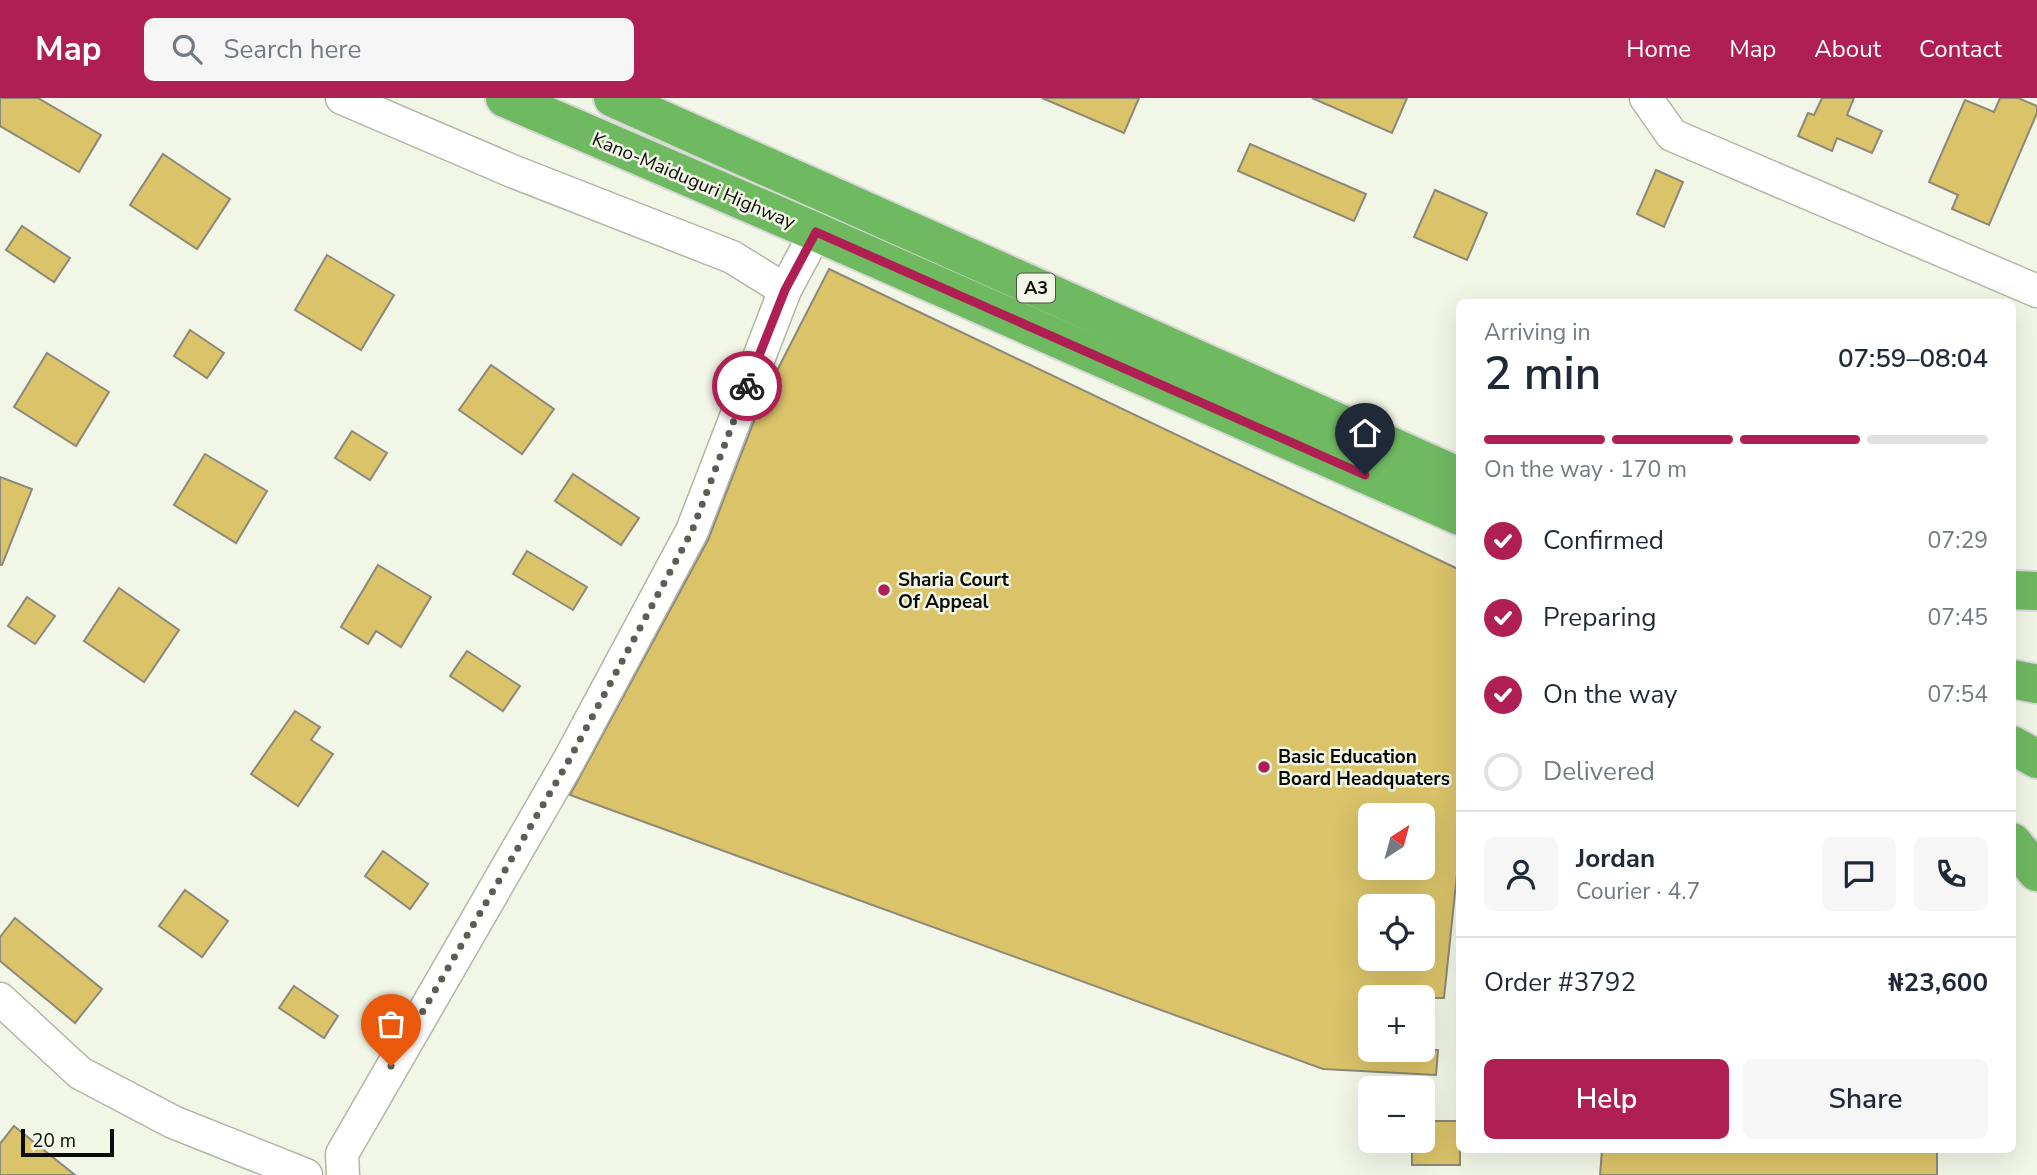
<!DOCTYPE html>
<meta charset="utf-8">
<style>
body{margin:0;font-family:"Nunito Sans",sans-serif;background:#f6f6f7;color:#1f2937;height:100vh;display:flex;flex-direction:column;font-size:26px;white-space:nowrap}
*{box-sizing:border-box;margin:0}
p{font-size:23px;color:#747a83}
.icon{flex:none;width:38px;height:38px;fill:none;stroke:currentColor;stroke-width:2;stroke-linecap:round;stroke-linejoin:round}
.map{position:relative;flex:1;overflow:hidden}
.panel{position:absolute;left:1456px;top:201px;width:560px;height:854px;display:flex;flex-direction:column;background:#fff;border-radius:10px;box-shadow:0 7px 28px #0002}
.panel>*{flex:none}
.needle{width:46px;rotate:36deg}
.tools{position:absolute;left:1358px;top:705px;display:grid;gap:14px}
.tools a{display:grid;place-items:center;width:77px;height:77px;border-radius:10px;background:#fff;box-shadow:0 7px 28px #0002;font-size:35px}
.scale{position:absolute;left:21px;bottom:18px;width:93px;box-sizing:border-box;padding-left:7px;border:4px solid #0b0c07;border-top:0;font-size:19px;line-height:24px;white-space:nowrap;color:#0b0c07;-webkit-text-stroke:5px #f2f6e6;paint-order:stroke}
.pin{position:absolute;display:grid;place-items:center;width:60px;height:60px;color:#fff;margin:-72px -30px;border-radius:50% 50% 50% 0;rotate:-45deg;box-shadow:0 0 7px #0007}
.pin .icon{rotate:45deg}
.courier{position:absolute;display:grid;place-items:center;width:70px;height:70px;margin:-35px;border:5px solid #af1f53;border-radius:50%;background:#fff;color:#222;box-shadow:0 2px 9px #0007}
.headline em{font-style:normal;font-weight:600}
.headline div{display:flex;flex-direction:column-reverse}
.headline{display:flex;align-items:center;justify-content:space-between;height:119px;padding:0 28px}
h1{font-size:46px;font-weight:600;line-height:52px}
.bar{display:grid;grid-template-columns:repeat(4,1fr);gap:10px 7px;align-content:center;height:84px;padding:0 28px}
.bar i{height:9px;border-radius:5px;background:#e0e1e3}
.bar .selected{background:#af1f53}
.bar p{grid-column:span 4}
.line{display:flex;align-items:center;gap:18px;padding:0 28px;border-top:2px solid #e0e1e3}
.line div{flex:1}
.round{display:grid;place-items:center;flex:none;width:74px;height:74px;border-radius:10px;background:#f6f6f7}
ol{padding:0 28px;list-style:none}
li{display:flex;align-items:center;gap:21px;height:77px}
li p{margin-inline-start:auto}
li .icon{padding:7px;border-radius:50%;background:#af1f53;color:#fff;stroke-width:4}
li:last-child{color:#747a83}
li i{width:38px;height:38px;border:4px solid #e0e1e3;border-radius:50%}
.action{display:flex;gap:14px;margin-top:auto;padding:14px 28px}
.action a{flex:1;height:80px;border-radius:10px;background:#af1f53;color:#fff;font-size:28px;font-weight:600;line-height:80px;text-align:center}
.action a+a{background:#f6f6f7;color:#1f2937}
header{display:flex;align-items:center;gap:42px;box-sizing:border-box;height:98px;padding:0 35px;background:#af1f53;color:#fff}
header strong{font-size:33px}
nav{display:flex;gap:38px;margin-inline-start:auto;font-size:24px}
.search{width:490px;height:63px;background:#f6f6f7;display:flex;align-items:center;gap:18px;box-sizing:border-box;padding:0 24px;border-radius:10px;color:#747a83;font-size:26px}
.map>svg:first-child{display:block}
.building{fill:#dac369;stroke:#8c887a;stroke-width:2;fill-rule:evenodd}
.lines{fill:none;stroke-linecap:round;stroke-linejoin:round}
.street-casing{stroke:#b2b6a7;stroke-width:35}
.highway-casing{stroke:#d8d8d7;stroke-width:42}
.street{stroke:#fff;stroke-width:32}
.highway{stroke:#6fb961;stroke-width:38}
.done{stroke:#5c5e55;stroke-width:7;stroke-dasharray:0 12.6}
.route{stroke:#af1f53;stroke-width:9}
.poi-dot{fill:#af1f53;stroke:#f2f6e6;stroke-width:2.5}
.labels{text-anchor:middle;stroke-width:5;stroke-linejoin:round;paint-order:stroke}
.shield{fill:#f2f6e6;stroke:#50524a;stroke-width:2}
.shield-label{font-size:18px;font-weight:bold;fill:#0b0c07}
.street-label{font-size:19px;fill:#0b0c07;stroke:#f2f6e6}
.poi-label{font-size:19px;font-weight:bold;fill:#0b0c07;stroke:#f2f6e6;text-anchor:start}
</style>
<header>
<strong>Map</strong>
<div class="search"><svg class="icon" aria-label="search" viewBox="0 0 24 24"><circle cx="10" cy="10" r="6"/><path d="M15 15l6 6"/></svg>Search here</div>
<nav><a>Home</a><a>Map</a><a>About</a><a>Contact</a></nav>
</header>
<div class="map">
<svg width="2037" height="1077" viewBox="0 0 2037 1077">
<rect width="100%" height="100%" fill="#f2f6e6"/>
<g class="building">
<path d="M0,0H38L101,37L79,74L0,28Z"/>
<path d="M1042,0H1139L1124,35Z"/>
<path d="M1312,0H1407L1392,35Z"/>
<path d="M1822,0H1854L1847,17L1882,33L1872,55L1837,40L1832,53L1798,38L1808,15L1814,17Z"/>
<path d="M2000,0H2018L2037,8V15L1989,127L1952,111L1958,97L1929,84L1965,2L1994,14Z"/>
<path d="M1250,46L1366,96L1354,123L1238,73Z"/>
<path d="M163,56L230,101L197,151L130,107Z"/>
<path d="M1656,72L1683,84L1664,129L1637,116Z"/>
<path d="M1435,92L1487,115L1467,162L1414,139Z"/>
<path d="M22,128L70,160L54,184L6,152Z"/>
<path d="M327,157L394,197L361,252L295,212Z"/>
<path d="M829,171L1460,472V747L1444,900H1370V952H1438L1436,977L1323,971L570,697L708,442L763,300ZM1370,718H1423V770H1370ZM1370,808H1423V861H1370Z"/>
<path d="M190,232L224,255L207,280L174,258Z"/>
<path d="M47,255L109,294L76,348L14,309Z"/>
<path d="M491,267L554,311L522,356L459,312Z"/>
<path d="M352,333L387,355L370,382L335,360Z"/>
<path d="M205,356L267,393L236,445L174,407Z"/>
<path d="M573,376L639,420L621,447L555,403Z"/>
<path d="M0,379L32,391L2,467H0Z"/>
<path d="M527,453L587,489L573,512L513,476Z"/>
<path d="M378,467L431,499L401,549L376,533L368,546L341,529Z"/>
<path d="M119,490L179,532L144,584L84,543Z"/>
<path d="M27,499L55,518L35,546L8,528Z"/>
<path d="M467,553L520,588L503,613L450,578Z"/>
<path d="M295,613L320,629L311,642L333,656L298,708L251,676Z"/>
<path d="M383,753L428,786L410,811L365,778Z"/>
<path d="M185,792L228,823L202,859L159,828Z"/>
<path d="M15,820L102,891L75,925L0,863V839Z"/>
<path d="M294,888L338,918L324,940L279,910Z"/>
<path d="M1423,1023H1460V1067H1412V1043H1423Z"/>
<path d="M14,1028L75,1077H0V1046Z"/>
<path d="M1602,1052H1937V1077H1600Z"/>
</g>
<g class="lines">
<defs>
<g id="street">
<path d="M342,0L512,73L732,159L785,192"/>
<path d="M1646,0L1672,37L2037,193"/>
<path d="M0,901L80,975L173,1024L306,1077"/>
<path d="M343,1077L342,1056L568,664L692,433L785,192L816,134"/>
</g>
<g id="highway">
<path d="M505,0L816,134L1460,418"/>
<path d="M613,0L1460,379"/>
<path d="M2012,492L2037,493"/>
<path d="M2012,581L2037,586"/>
<path d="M2012,647L2037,661"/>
<path d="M2012,744L2037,774"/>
</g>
</defs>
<use href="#street" class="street-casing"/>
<use href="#highway" class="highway-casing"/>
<use href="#street" class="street"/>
<use href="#highway" class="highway"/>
</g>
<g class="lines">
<path class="done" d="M391,968L568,664L692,433L747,288"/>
<path class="route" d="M747,288L785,192L816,134L1365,377"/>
</g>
<g class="poi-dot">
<circle cx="884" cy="492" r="7"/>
<circle cx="1264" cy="669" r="7"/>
</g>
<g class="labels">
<rect class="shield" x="1017" y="175.5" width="38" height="29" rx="5"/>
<g class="shield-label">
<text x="1036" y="196">A3</text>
</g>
<g class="street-label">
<text transform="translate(694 82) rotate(23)" y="7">Kano-Maiduguri Highway</text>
</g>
<g class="poi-label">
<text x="898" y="488">Sharia Court<tspan x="898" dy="22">Of Appeal</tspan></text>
<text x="1278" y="665">Basic Education<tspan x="1278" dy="22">Board Headquaters</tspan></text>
</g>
</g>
</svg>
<div class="tools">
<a><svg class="needle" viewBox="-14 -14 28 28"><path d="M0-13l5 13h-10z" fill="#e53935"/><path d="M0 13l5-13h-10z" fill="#747a83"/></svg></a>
<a><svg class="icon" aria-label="locate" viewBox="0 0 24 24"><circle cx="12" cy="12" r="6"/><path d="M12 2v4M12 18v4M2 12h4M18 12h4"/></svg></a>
<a>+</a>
<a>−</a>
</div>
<div class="scale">20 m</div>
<div class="pin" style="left:391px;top:968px;background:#ea580c"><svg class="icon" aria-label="bag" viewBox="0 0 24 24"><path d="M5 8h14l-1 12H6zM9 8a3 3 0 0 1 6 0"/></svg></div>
<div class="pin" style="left:1365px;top:377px;background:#1f2937"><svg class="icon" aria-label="home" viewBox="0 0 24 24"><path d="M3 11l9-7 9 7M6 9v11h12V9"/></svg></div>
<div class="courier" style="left:747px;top:288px"><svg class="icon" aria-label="bike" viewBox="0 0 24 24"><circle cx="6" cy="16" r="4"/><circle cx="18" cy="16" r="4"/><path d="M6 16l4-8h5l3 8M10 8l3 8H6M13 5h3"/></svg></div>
<section class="panel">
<div class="headline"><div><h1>2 min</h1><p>Arriving in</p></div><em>07:59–08:04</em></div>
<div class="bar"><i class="selected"></i><i class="selected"></i><i class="selected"></i><i></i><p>On the way · 170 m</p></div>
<ol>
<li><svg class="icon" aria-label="check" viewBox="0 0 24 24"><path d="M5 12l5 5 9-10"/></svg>Confirmed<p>07:29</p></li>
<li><svg class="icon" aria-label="check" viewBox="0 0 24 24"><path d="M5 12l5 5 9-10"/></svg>Preparing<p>07:45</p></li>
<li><svg class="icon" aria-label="check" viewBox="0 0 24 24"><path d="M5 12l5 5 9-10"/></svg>On the way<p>07:54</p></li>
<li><i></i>Delivered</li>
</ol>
<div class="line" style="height:126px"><a class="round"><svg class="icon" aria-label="person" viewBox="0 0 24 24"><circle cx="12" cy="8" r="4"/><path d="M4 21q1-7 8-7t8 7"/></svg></a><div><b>Jordan</b><p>Courier · 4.7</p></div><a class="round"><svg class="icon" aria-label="chat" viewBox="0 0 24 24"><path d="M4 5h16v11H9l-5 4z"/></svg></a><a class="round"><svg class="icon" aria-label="phone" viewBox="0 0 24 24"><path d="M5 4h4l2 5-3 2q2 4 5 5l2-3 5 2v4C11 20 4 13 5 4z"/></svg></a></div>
<div class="line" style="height:91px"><div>Order #3792</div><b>₦23,600</b></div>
<div class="action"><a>Help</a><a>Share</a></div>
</section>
</div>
